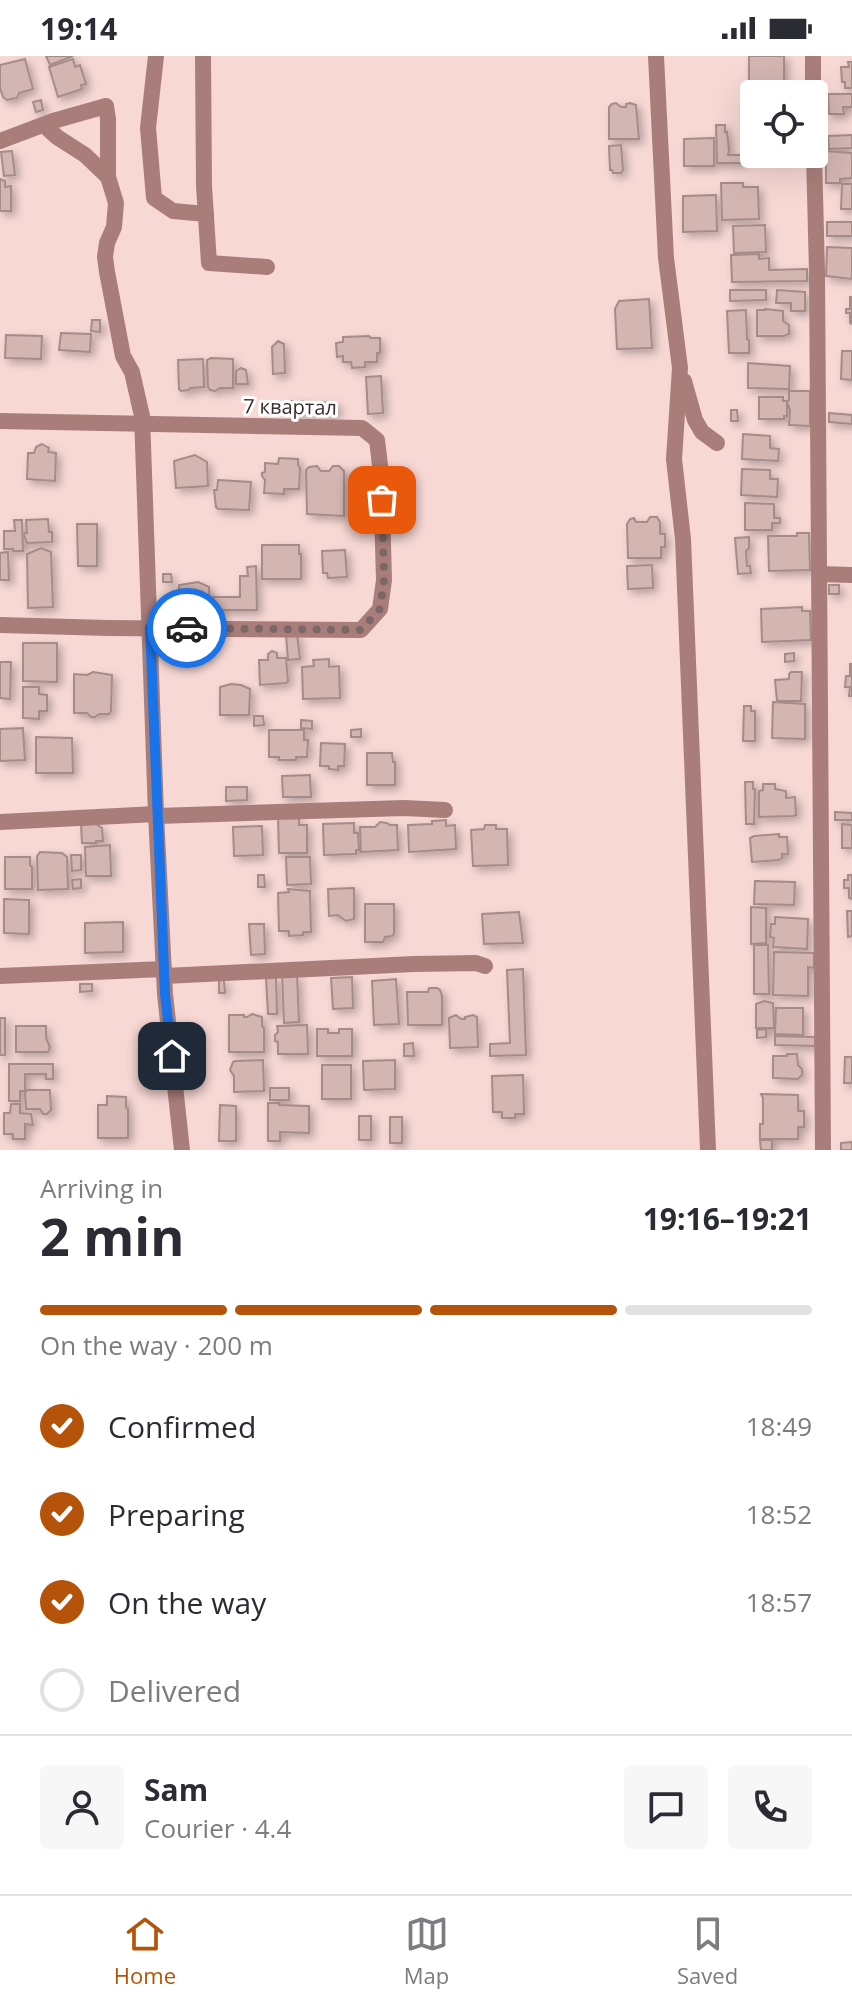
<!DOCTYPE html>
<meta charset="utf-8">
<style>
body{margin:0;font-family:"Open Sans",sans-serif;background:#f7f7f7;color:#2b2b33;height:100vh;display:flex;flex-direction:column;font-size:30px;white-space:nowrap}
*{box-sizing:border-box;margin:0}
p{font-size:26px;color:#7c7c81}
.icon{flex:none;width:44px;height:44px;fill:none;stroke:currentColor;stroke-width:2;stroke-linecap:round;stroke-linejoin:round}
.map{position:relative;height:1094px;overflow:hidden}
.panel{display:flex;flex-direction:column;background:#fff;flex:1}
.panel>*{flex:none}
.fabs{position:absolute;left:740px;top:24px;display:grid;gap:16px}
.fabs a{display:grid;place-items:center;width:88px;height:88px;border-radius:8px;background:#fff;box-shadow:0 8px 32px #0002;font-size:40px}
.pin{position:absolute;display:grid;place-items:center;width:68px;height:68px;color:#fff;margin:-34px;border-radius:16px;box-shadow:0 4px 12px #0006}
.courier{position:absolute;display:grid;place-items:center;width:80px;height:80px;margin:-40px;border:6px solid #1a73e8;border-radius:50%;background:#fff;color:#222;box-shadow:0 2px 10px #0007}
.summary em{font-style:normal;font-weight:700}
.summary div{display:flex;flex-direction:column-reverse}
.summary{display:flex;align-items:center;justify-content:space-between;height:136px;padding:0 40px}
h1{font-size:52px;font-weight:700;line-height:60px}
.bar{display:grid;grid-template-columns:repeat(4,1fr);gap:12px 8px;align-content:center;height:96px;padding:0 40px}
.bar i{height:10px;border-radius:6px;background:#e1e1e2}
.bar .active{background:#b45309}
.bar p{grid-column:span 4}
.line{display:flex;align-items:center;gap:20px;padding:0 40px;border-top:2px solid #e1e1e2}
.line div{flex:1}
.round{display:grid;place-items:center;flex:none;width:84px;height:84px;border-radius:8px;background:#f7f7f7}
ol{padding:0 40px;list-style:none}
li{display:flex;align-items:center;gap:24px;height:88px}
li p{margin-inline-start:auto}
li .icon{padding:8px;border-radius:50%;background:#b45309;color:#fff;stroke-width:4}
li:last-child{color:#7c7c81}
li i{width:44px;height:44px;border:4px solid #e1e1e2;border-radius:50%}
.status{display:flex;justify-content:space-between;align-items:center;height:56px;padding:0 40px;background:#fff;direction:ltr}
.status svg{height:22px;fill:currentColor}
.tabs{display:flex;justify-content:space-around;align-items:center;height:112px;border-top:2px solid #e1e1e2;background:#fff;font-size:22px;color:#7c7c81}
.tabs a{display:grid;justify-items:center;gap:4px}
.tabs .active{color:#b45309}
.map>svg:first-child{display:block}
.building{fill:#d3b5b2;stroke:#a78b88;stroke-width:2;filter:url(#shadow)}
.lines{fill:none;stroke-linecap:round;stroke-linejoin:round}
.minor{stroke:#a97e7a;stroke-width:16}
.done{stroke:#7b6866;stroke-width:8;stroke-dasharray:0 14.4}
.route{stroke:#1a73e8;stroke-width:10}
.labels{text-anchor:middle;stroke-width:6;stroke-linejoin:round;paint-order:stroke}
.street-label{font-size:20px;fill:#382c2b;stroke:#fff}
</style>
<div class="status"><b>19:14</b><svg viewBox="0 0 49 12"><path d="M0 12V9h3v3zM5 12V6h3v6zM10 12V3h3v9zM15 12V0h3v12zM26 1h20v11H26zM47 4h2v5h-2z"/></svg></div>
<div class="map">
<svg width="852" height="1094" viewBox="0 0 852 1094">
<defs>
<filter id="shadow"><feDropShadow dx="4" dy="4" stdDeviation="4" flood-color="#0004"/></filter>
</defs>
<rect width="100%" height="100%" fill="#f7d8d5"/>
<g class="building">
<path d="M46,0H73L50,9Z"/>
<rect x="749" y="0" width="35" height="36"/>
<path d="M25,3L33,33L19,37L17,42L7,44L3,41L0,32V9Z"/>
<path d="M73,3L75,11L80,9L86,28L81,29L82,33L58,41L49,11Z"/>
<path d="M848,6H852V32H845V26H842L841,11H849Z"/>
<path d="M828,38H852V51H843L844,58H829Z"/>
<path d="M41,44L43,54L36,56L33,46Z"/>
<path d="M616,47L621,51H626V48L630,47L636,49L639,83H609V51L612,48Z"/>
<path d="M716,69H725V76H727L729,94L728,99H744V107H717Z"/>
<path d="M852,79V92L829,93L828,80Z"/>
<path d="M714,82V110H684V83Z"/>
<path d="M621,89L623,114L621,117H613L612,114H610L609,90Z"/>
<path d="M12,95L15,119L4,120L1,96Z"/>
<path d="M826,95L852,97V122L840,123V127H826Z"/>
<rect x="756" y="98" width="44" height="3"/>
<path d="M0,123L5,125V131L11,130V155H0Z"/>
<path d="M721,127H743V131H758L759,163L722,164Z"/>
<path d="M842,128H852V153H841Z"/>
<path d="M716,139L717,175L683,176V140Z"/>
<rect x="827" y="166" width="25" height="14"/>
<path d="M765,169L766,196L734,197L733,170Z"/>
<path d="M827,191L852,192V223L826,220Z"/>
<path d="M759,198V203L769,202V214L807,213V225L732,226L731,199Z"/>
<path d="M730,234H766V244L730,245Z"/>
<path d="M777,234L805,236V255H791V247H776Z"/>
<path d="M850,241H852V268L850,267V257H846V253H850Z"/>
<path d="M649,243L652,292L617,293L615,253L619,245Z"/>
<path d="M765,253L783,255V265L789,269V278L784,280H757V254H765Z"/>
<path d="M746,254L747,283L749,284V297H729L727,255Z"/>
<path d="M92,264H100V276L91,275Z"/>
<path d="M61,277L91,278L90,296L59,294Z"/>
<path d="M6,279L42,280L41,303L5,302Z"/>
<path d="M369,280L371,282H380V297H377V306H365V311L352,312L351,306H343V300L337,301L336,287L343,286V281Z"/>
<path d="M278,285L284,288L285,317L273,318L272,291Z"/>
<path d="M842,295H852V324L841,323Z"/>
<path d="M211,302L233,303V332H220L215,335L210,334L208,331L207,304Z"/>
<path d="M203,303L204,331L190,332L189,334L181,335L179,333L178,304Z"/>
<path d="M748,307L790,310L789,333L748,332Z"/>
<path d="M241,312L246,314L248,328H236V315Z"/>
<path d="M381,320L383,357L368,358L366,321Z"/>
<path d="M789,335H810V370L789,369L790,354L787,346L789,344Z"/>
<path d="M759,341H783V345H787V360H784V363H759Z"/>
<path d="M292,345L337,347V358L292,356Z"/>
<path d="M731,354H737L738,365H731Z"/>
<path d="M829,357L852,359V368L829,366Z"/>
<path d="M743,378L770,380V392L779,393L778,405L742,403Z"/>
<path d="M42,388L49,392L48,396L56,397L55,425L27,423L28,397H34L36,391Z"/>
<path d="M195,399L207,406L208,430L176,432L174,405Z"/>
<path d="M279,402L298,403V409L300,412L299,433H284V438L264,437L265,424L262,420V417L265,416V407L278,408Z"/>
<path d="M317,410L321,415H329L333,410H339L344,415V460L307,458L306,414L309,411Z"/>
<path d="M742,413L770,414V423H778L777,441L741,439Z"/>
<path d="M218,424L251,426L249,454L218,453L216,451L214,434H217Z"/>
<path d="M745,447L774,448V462H780V467H772V474H745Z"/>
<path d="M650,461H657L660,466V478H665V491H661V502H628L627,468L630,463L634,462L636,466H647Z"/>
<path d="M48,463L49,476H52V486L27,487L24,479L25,477H27L26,464Z"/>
<path d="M14,464H22L23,495H13V493H4V475H15Z"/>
<path d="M77,468H97V510H78Z"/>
<path d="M797,477H809L810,514L769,515L768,480H797Z"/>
<path d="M749,481V492L746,495L747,510H750L751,517L738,518L735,482Z"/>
<path d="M262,489H299V498H301V523H262Z"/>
<path d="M41,492L51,496L53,551L28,552L27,498Z"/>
<path d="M345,494L347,521L328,522L327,517H323L322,495Z"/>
<path d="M8,496L9,524H0V497Z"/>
<path d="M652,509L653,532L628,533L627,510Z"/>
<path d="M256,510L257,554H213V541H240V520H248L247,511Z"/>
<path d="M163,518H171L172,526H163Z"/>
<path d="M198,526L209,531L210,555H180L179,529Z"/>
<rect x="829" y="529" width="10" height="9"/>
<path d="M802,551V555H810L811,584L762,586L761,553Z"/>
<path d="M297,578L300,603L288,604L286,579Z"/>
<path d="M23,587H57V626L23,625Z"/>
<path d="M272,595L277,597V602H286L288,625L286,627L260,629L259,604H268V598Z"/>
<path d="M794,597V605L785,606V598Z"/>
<path d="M329,603V611L339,610L340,642L303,643L302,611L314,610L313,604Z"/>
<path d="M0,606H11L10,643L0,642Z"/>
<path d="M850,608H852V640H849L850,631H845L846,620H850Z"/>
<path d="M93,616L112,619L111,655L109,658H99L95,661H91L87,657H74V618L87,619Z"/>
<path d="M791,616H802L801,645H777L775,624L789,623V618Z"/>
<path d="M231,628L241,629L250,633L249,659H220V631Z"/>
<path d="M23,631H39V638L47,639V655H39V663L23,662Z"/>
<path d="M773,646L805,648V683L772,682Z"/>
<path d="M744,650H751V655H755V685H743Z"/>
<path d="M254,660H263L264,669L254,670Z"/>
<path d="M301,664L312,665V673L301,672Z"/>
<path d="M23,672L25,704L0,705V673Z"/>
<path d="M361,673V681H351V674Z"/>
<path d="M269,674H304V684H308L307,701H296V704H279V701H269Z"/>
<path d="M36,681L72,682L73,717H36Z"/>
<path d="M321,687L345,688L344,710H338V714L329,713V710H320Z"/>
<path d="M367,697H392L393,706H395V729H367Z"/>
<path d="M310,719L311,741H283L282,720Z"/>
<path d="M745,726H753V733H755L754,768H746Z"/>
<path d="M763,728H775V733L786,735V742L795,741L796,759L793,760L759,761V735L763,734Z"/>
<path d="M226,731H247V744L226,745Z"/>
<path d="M835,756L852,757V764H835Z"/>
<path d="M278,762H299V769H307V797H279Z"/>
<path d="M446,764V770L455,769L456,793L409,796L408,769L432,768V765Z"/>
<path d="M380,766L387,767L390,769H397L398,794L361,796L360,771H375Z"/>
<path d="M354,767V777H358L359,794H356V798L324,799L323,768Z"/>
<path d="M96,768L102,772L103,785H96V787H82L81,769Z"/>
<path d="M842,768L852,769V792H842Z"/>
<path d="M485,769H496V773H507L508,809L473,810L471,774L484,773Z"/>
<path d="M262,770L263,799L234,800L233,771Z"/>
<path d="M779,778V781H787L788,798H782V802L779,804L752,806L750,782L754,780Z"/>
<path d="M110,789L111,820H86L85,791Z"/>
<path d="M40,796L62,797L67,801L68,833L38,834L37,800Z"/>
<path d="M71,799H81V814L72,815Z"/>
<path d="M5,801H30V809L32,811V833H5Z"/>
<path d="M286,801H310L311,828L287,829Z"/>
<path d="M258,819H264L265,831H258Z"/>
<path d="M848,819H852V843L849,842V832H844V824H848Z"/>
<path d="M81,823V832L73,833L72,824Z"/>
<path d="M755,825L795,826L794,849L754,848Z"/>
<path d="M354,832V863L346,865L338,859L329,860L328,833Z"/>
<path d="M288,833L310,835L311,876H303V879L289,880V875H279L278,837L289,836Z"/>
<path d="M4,843L29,844V878L4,877Z"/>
<path d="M365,848H394V878L392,880L385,881L383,886H365Z"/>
<path d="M751,851L766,852V887L751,888Z"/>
<path d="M847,855H852V880L848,881Z"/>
<path d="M519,856L523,887L484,888L482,858Z"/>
<path d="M775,861L808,863L807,893L773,891L774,882L770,881L771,868H775Z"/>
<path d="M123,866V896L85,897V867Z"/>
<path d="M249,868H264L265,898L251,899Z"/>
<path d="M754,889H768L769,938H754Z"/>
<path d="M774,896L814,897V912L808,911V940L773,939Z"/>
<path d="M523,913L526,999L490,1000V988L510,987L507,914Z"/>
<path d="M282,919H297L299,966L284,967Z"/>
<path d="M276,921L277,958H268L266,922Z"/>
<path d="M352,921L353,952L333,953L331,922Z"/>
<path d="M396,923L399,968L374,969L372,925Z"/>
<path d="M219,924H224L225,937H219Z"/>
<path d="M80,928H92V935L80,936Z"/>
<path d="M429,932H437L440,934L442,940V969H408L407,936H428Z"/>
<path d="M764,945L773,947L774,972H756V948Z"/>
<path d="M776,952H803V979L775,978Z"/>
<path d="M252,958L262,961V970L264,972V996H229V959H244V961H247Z"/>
<path d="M456,959L461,963H465V961L473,959L477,961L478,991L450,992L449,962Z"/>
<rect x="0" y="962" width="5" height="37"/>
<path d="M307,969L308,998H278V986L275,985V979L278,976L277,970Z"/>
<path d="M16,970H46V982L50,991L48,996H16Z"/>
<path d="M317,973H328V977H339V973H352V1000H317Z"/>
<path d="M766,973V981L757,982V974Z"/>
<path d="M775,980L815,981V990L775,989Z"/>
<path d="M413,987L414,1000H404V988Z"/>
<path d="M787,998H797L798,1009L802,1013V1019L798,1023L773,1022V1000H787Z"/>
<path d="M845,1001H852V1027H844Z"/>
<path d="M263,1004L264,1035L234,1036V1020L230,1014L233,1006L235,1005Z"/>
<path d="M395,1004V1033L364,1034L363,1005Z"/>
<path d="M9,1008H53V1023H46V1018H25V1035H20V1045H9Z"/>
<rect x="322" y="1009" width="29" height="34"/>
<path d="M523,1019L524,1058H515V1062H502V1056H493L492,1020Z"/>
<rect x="270" y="1032" width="19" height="12"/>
<path d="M27,1034H50L51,1054L47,1058H43L40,1053H26L25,1037Z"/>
<path d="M761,1038L798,1039V1055H804V1071H798V1083H760V1068H763V1042Z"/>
<path d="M107,1040L126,1041V1052L128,1053V1082H98V1049H107Z"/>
<path d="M268,1047H279V1049L309,1050V1077L280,1076V1085H268Z"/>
<path d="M11,1048H20V1057L31,1058L33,1069L25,1068V1083H13V1078H4V1057H10Z"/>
<path d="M220,1049L236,1050V1085H219Z"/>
<rect x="359" y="1060" width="12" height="24"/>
<rect x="390" y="1061" width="12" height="26"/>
<path d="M760,1084H772V1094H761Z"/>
<path d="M852,1086V1094H841V1087Z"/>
</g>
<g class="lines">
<g class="minor">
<path d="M156,0L148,72L154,142L173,155L206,158"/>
<path d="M203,0L204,130L209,207L267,211"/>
<path d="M656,0L666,202L680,312L674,403L683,483L708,1094"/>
<path d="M813,38V0"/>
<path d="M44,69L57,81L85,99L108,121"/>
<path d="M0,85L53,65L106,50L108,63V121L116,147L114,171L107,187L105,201L107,216L123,300L132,316L142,360L156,758L165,938L182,1094"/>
<path d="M814,98L817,216L823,1094"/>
<path d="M684,325L695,364L702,376L717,387"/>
<path d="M0,365L362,372L377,384L381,418L384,524L380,553L361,574L108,572L0,569"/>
<path d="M819,518L852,519"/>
<path d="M157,760L404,752L445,754"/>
<path d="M0,766L156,758"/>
<path d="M0,920L164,913"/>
<path d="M165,920L414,908L476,907L485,910"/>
</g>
</g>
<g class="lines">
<path class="done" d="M187,572L361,574L380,553L384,524L382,444"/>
<path class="route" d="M172,1000L165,938L150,572H187"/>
</g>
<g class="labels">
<g class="street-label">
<text transform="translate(290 351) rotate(1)" y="7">7 квартал</text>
</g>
</g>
</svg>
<div class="fabs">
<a><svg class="icon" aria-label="locate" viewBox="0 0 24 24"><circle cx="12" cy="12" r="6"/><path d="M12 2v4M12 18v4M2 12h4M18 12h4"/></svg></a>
</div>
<div class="pin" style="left:382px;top:444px;background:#ea580c"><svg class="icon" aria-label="bag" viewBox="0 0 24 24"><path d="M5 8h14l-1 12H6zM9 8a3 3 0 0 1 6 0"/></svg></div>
<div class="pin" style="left:172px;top:1000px;background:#1f2937"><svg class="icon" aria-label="home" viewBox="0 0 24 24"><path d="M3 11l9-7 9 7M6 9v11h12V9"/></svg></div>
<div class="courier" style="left:187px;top:572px"><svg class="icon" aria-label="car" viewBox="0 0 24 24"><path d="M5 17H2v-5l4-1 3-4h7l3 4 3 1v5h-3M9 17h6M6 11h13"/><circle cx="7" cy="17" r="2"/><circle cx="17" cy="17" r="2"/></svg></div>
</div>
<section class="panel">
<div class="summary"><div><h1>2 min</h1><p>Arriving in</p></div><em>19:16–19:21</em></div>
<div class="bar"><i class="active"></i><i class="active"></i><i class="active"></i><i></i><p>On the way · 200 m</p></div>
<ol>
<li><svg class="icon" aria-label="check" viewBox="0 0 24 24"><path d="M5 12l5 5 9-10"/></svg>Confirmed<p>18:49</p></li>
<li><svg class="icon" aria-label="check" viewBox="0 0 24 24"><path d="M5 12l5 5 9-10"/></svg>Preparing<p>18:52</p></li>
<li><svg class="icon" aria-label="check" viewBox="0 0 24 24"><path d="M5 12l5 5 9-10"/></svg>On the way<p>18:57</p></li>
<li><i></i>Delivered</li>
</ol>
<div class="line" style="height:144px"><a class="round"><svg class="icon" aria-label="person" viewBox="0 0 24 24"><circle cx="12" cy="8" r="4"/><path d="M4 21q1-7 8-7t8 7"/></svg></a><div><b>Sam</b><p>Courier · 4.4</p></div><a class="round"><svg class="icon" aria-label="chat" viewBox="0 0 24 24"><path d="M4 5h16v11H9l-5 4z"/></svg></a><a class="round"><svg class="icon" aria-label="phone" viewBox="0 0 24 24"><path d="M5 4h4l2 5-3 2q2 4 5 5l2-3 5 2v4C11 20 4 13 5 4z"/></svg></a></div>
</section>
<nav class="tabs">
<a class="active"><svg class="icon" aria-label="home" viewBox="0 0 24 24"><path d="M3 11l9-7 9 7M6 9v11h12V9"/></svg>Home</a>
<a><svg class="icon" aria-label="map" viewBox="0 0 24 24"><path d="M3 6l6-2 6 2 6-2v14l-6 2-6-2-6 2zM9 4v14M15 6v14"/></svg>Map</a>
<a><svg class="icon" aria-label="saved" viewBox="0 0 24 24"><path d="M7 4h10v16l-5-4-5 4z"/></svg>Saved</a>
</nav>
